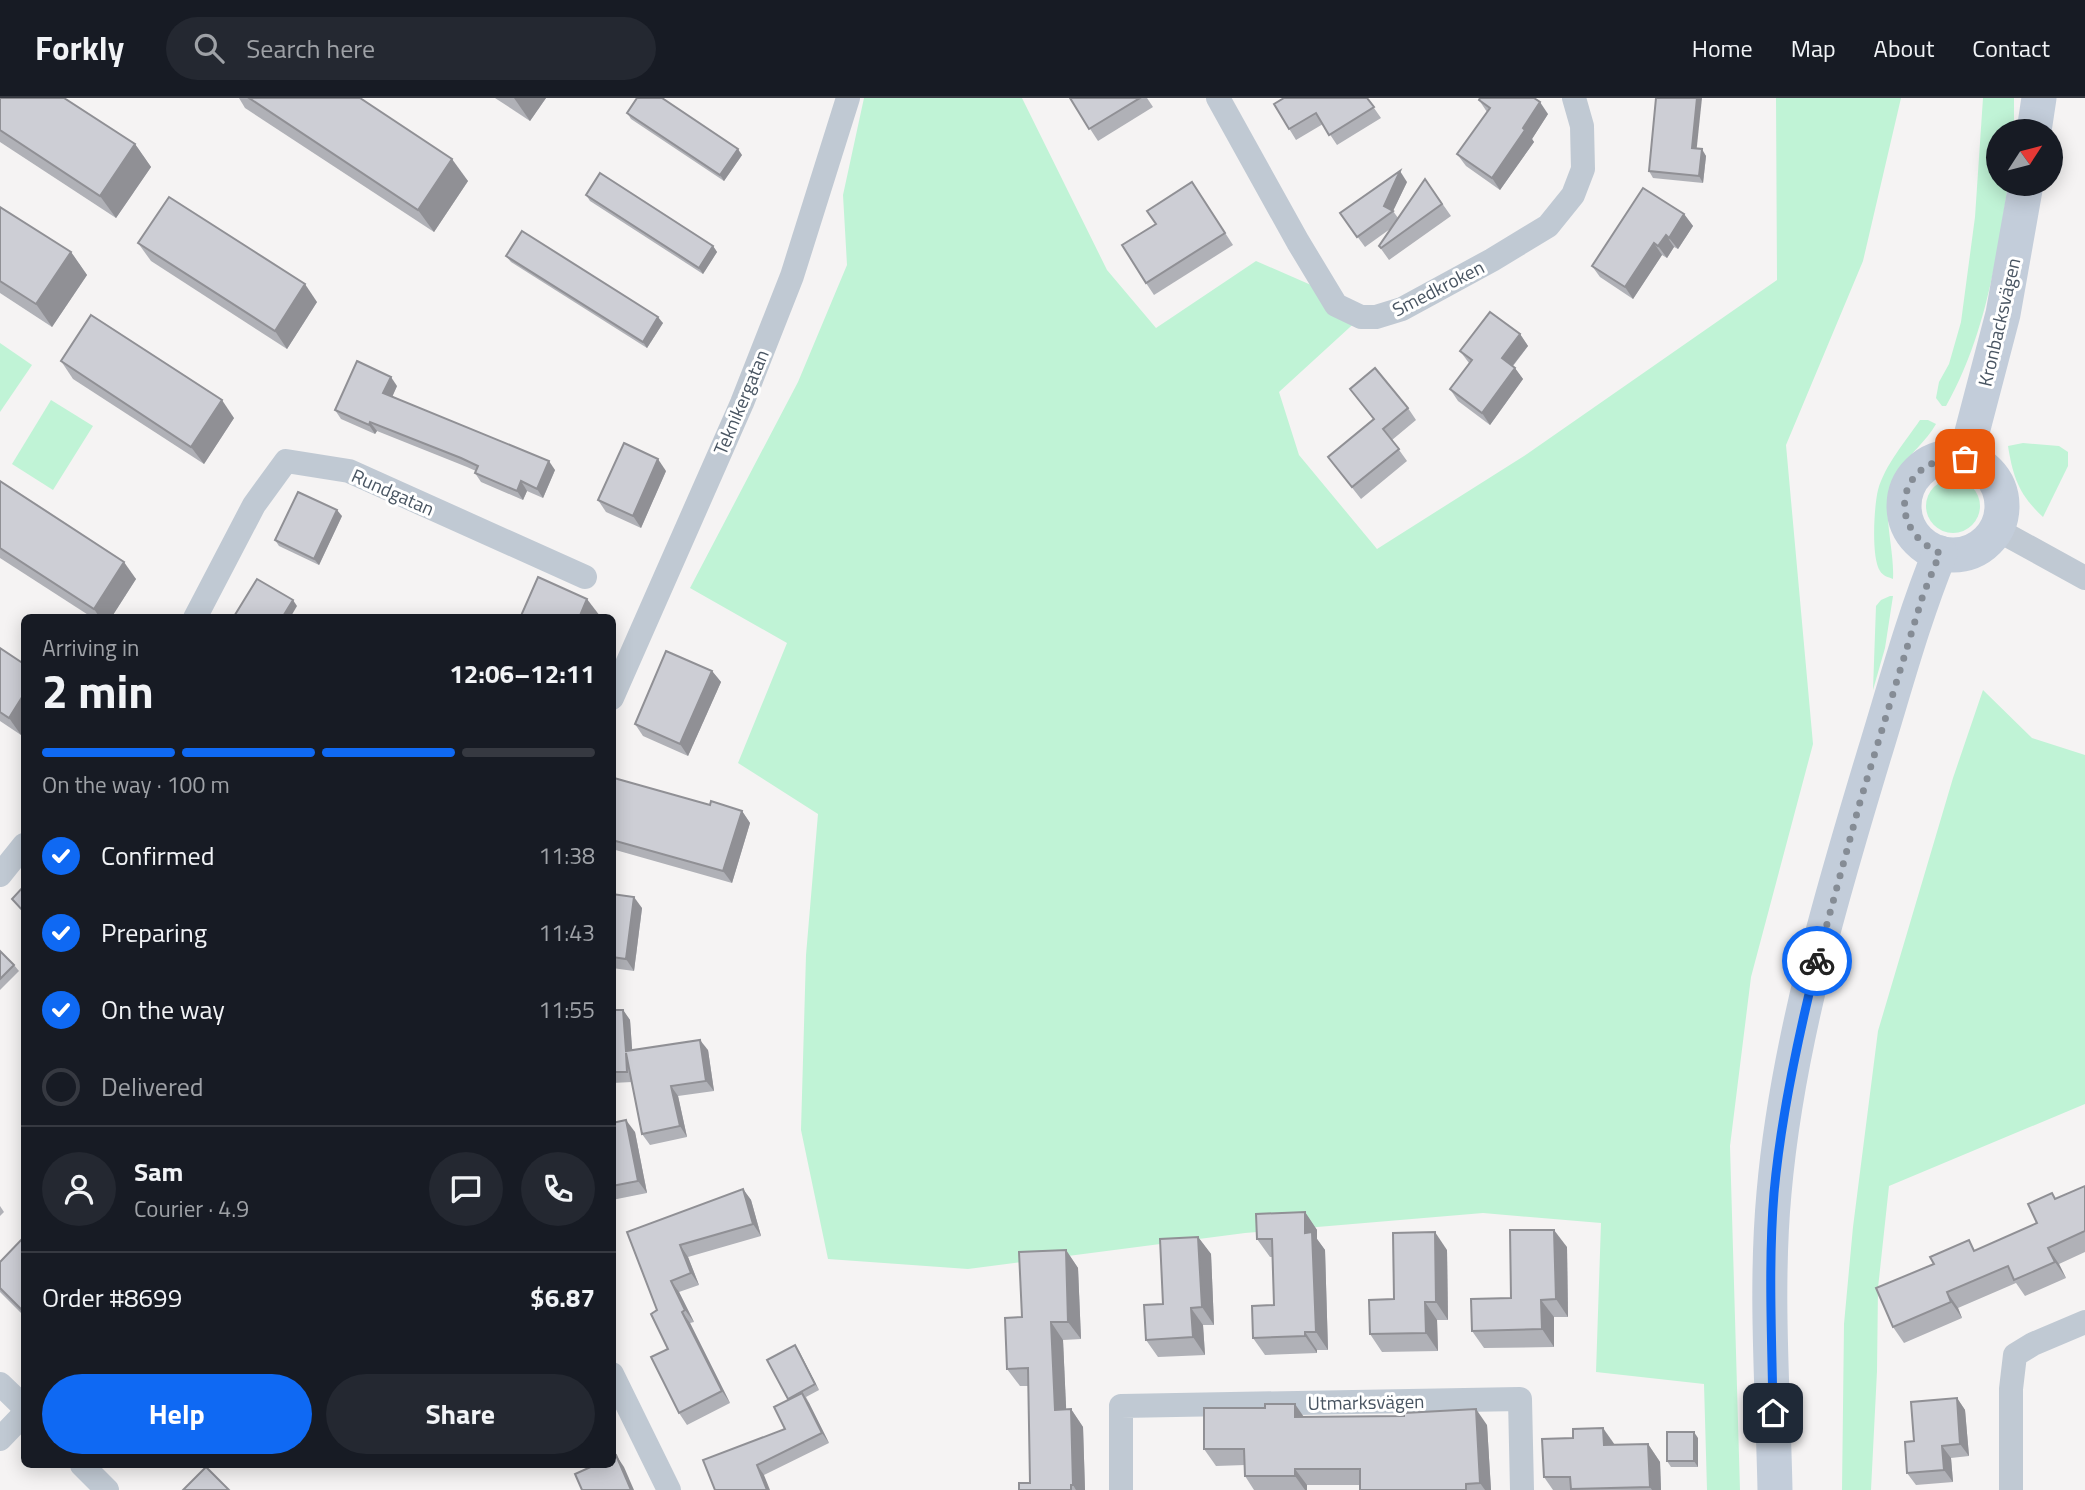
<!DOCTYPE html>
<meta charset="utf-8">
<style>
body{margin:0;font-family:"Titillium Web",sans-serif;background:#242831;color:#f1f3f6;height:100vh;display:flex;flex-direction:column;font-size:26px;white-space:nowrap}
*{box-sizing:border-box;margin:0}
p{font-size:23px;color:#9ea1a6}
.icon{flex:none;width:38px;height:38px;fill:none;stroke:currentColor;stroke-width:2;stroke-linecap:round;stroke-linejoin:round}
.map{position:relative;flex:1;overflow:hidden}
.drawer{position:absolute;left:21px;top:516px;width:595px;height:854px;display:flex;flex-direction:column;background:#171b24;border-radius:10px;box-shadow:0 4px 18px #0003}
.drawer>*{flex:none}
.needle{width:46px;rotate:54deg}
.controls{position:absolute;left:1986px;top:21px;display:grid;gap:14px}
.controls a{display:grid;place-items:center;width:77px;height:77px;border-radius:50%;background:#171b24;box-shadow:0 4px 18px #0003;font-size:35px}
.pin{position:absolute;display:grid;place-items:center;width:60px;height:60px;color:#fff;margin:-30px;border-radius:14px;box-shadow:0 4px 10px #0006}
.courier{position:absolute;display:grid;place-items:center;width:70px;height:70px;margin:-35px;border:5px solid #0f69f3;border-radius:50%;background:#fff;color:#222;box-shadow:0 2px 9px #0007}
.overview em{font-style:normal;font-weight:700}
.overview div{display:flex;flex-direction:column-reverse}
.overview{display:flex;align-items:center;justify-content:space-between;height:119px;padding:0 21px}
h1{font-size:46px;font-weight:700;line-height:52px}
.bar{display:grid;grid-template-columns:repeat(4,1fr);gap:10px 7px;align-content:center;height:84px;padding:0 21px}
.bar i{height:9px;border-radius:5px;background:#363941}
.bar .active{background:#0f69f3}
.bar p{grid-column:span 4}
.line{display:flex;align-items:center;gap:18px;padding:0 21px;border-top:2px solid #363941}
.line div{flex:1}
.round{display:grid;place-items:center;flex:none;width:74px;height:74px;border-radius:37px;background:#242831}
ol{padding:0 21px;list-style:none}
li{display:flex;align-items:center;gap:21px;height:77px}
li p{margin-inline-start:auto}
li .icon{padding:7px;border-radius:50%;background:#0f69f3;color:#fff;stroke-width:4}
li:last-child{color:#9ea1a6}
li i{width:38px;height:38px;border:4px solid #363941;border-radius:50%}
.button{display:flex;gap:14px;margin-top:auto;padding:14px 21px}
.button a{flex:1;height:80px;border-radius:42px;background:#0f69f3;color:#fff;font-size:28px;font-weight:700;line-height:80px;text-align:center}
.button a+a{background:#242831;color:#f1f3f6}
header{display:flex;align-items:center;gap:42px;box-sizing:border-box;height:98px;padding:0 35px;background:#171b24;border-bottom:2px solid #363941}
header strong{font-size:33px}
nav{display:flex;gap:38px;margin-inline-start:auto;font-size:24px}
.search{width:490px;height:63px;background:#242831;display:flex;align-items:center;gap:18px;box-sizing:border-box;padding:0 24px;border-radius:38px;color:#9ea1a6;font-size:26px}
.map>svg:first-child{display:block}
.green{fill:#c0f3d6}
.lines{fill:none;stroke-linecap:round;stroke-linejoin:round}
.street{stroke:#c0c9d3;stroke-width:24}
.secondary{stroke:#c3cdda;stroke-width:35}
.wall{fill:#b0b1b7}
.shaded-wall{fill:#909095}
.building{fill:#cdced5;stroke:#909095;stroke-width:2}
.done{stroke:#858c95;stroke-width:7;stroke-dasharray:0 12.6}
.route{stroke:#0f69f3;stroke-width:9}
.labels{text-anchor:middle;stroke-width:6;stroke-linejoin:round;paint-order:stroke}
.street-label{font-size:19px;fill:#495562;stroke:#fff}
</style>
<header>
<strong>Forkly</strong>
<div class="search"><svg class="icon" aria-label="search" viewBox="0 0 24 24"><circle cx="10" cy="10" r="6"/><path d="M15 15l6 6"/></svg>Search here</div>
<nav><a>Home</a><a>Map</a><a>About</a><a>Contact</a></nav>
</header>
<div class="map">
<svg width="2085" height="1392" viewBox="0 0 2085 1392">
<rect width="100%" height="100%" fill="#f5f3f3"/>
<g class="green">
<path d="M864,0H1022L1107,172L1156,230L1256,163L1327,194L1361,219L1279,294L1299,357L1377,451L1527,356L1777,182L1776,0H1901L1863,163L1786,347L1813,646L1751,879L1730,1048L1740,1392H1707L1704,1286L1596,1274L1601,1125L1483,1115L1245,1135L968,1171L828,1161L801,1032L806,857L818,716L738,665L787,545L690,490L798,284L847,167L843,97Z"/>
<path d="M1983,0H2014V33H1998V86H2008C1997,162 1984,241 1946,308H1942L1936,300L1939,284L1949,266L1961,224L1975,119Z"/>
<path d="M0,245L32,267L0,314Z"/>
<path d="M51,302L93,328L53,392L12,366Z"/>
<path d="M1920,322H1928L1936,326C1926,344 1909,356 1898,373C1877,405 1895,446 1893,481C1888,479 1883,478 1880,473C1871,460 1874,408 1878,392C1885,367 1905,344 1920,322Z"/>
<path d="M2023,345L2059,348L2068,354V368L2043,419C2019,397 2013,379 2008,348Z"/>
<circle cx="1953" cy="408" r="27"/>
<path d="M1890,498H1893L1885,550L1873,592L1876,508L1881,502Z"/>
<path d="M1983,592L2032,640L2085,657V1006L1889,1088L1878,1190L1877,1273L1871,1392H1842L1844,1226L1853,1129L1878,933L1953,680Z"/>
</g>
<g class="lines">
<g class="street">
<path d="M1218,0L1298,144L1336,207L1361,219H1376L1402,211L1492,162L1548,128L1573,97L1583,71L1582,28L1574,0"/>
<path d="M1996,431L2085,480"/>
<path d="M195,520L254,407L286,363L349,373L585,479"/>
<path d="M612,600L742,305L792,178L848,0"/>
<path d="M0,777L24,747"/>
<path d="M612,1276L669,1392"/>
<path d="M0,1286L24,1309"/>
<path d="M0,1341L24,1316"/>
<path d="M82,1367L107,1392"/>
<path d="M1121,1392V1308L1520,1301L1522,1392"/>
<path d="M2011,1392V1291L2015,1257L2033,1246L2085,1224"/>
</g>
<g class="secondary">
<path d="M2034,33L2039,0"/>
<circle cx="1953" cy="408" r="49"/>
<path d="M1965,361L2003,216L2026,86"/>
<path d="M1775,1392C1773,1294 1765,1193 1774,1095C1787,947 1831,799 1874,657C1895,589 1913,521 1940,455"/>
</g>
</g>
<g class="wall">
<path d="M0,0L135,46L151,69L116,120L0,44Z"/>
<path d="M239,0H360L468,83L434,134L245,10Z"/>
<path d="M495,0H546L530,23Z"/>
<path d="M1070,0H1147L1153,9L1098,43Z"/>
<path d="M1367,0L1381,20L1337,47L1323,26L1296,42L1274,6Z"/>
<path d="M1479,2L1548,16L1532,41L1534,44L1500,92L1466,68L1457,56L1487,14Z"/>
<path d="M627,15L742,57L724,83L631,21Z"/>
<path d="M1697,50L1706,58L1703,85L1653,80L1649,73Z"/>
<path d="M1425,81L1451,118L1389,162L1379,148L1390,131L1365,149L1340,115L1407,84L1393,113L1398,120Z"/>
<path d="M1192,84L1233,147L1154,197L1146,185L1156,126Z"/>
<path d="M586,97L713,148L717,154L703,176L590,103Z"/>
<path d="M0,109L71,154L87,177L52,229L0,195Z"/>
<path d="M1684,116L1693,128L1678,151L1674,149L1667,160L1662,157L1633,201L1600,179L1592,168Z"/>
<path d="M138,145L317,204L287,251L151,163Z"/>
<path d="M506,158L663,225L647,250L511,164Z"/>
<path d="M1520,236L1528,248L1513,268L1523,281L1490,327L1458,303L1450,291L1469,265L1460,253Z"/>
<path d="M61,263L234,320L204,366L73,281Z"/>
<path d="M397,288L392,298L555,372L543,400L527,393L523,402L481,384L475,375L476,373L467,369L377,333L375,336L341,321L335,312Z"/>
<path d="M1350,291L1408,310L1416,322L1392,342L1407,363L1361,401L1328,359L1373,321Z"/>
<path d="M666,373L641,430L606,414L598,402Z"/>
<path d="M0,383L136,481L111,520H93L0,460Z"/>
<path d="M342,418L319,467L279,448L275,442Z"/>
<path d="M0,550L24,566V632L21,637L0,623Z"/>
<path d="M712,573L721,584L688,658L643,638L635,626Z"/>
<path d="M612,685L710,707L742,713L750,725L732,785L612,751Z"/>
<path d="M612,796L642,810L634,873L612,870Z"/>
<path d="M0,853L14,867L19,873L0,892Z"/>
<path d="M612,912H623L630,922L632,952H708L714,993L678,998L687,1039L650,1047L642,1036L632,984L612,985Z"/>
<path d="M612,1025L635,1034L647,1095L612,1102Z"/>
<path d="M2085,1088V1154L2059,1166L2066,1180L2025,1198L2016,1185L1958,1210L1962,1220L1904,1245L1893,1229L1977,1152L2037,1125L2052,1095L2056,1101Z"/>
<path d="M743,1091L751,1102L761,1138L688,1159L699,1187L679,1194L694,1224L690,1225L730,1305L687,1327L679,1315L668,1251L657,1212L627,1134Z"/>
<path d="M0,1108L4,1114L0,1118Z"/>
<path d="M1305,1114L1317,1132V1141L1325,1152L1328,1252H1317V1255L1265,1257L1253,1240L1274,1207L1272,1159H1270L1257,1141Z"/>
<path d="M24,1139V1218L0,1194V1164Z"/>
<path d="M1198,1139L1211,1156L1214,1227H1203L1205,1257L1158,1259L1146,1242Z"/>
<path d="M1567,1149L1568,1219H1554V1249L1484,1250L1472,1233L1511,1200Z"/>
<path d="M1066,1152L1078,1170L1081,1241L1063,1242L1066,1311H1071L1083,1329L1085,1392H1019L1030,1385L1028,1288H1020L1007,1271L1022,1219Z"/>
<path d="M1447,1152L1448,1222H1437L1438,1253L1382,1254L1370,1236Z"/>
<path d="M795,1247L819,1292L806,1299L829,1345L764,1377L715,1392L785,1331L788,1302L767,1262Z"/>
<path d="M1957,1300L1965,1312L1969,1358L1951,1360L1953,1384L1916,1387L1907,1375L1914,1343Z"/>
<path d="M1304,1319L1487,1327L1491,1392H1360V1387H1307V1392H1254L1245,1378V1367L1216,1368L1204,1351Z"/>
<path d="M1698,1340V1369H1671L1667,1363Z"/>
<path d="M1648,1346L1660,1364L1661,1392H1553L1544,1379L1615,1347Z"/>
</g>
<g class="shaded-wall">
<path d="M514,0H546L530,23Z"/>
<path d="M1697,0H1702L1696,57L1692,50Z"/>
<path d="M1540,4L1548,16L1532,41L1534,44L1500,92L1492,80Z"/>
<path d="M135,46L151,69L116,120L100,98Z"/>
<path d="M738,51L742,57L724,83L720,77Z"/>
<path d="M1702,51L1706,58L1703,85L1699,78Z"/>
<path d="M452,61L468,83L434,134L418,112Z"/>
<path d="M1400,73L1407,84L1393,113L1384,108Z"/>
<path d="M1684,116L1693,128L1678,151L1669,140Z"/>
<path d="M1666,137L1674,149L1667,160L1658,148Z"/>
<path d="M1654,145L1662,157L1633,201L1625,189Z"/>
<path d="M713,148L717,154L703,176L699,170Z"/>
<path d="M71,154L87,177L52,229L36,206Z"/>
<path d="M305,186L317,204L287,251L275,233Z"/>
<path d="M658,219L663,225L647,250L643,244Z"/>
<path d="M1520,236L1528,248L1510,271L1502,260Z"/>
<path d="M1515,270L1523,281L1490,327L1482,315Z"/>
<path d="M391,279L397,288L390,304L383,295Z"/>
<path d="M222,302L234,320L204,366L191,349Z"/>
<path d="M370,324L377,333L375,336L369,327Z"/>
<path d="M658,361L666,373L641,430L633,418Z"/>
<path d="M549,363L555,372L543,400L537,391Z"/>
<path d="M521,383L527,393L523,402L517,393Z"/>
<path d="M337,412L342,418L319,467L314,461Z"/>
<path d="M124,464L136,481L111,520H100L94,511Z"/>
<path d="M587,501L600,518L599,520H579Z"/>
<path d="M293,502L297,508L290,520H282Z"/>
<path d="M712,573L721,584L688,658L680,646Z"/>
<path d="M24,596V632L21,637L9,620Z"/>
<path d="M742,713L750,725L732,785L723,773Z"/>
<path d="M634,799L642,810L634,873L626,861Z"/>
<path d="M623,912L630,922L633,963L626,953Z"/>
<path d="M700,942L708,952L714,993L706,983Z"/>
<path d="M671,988L678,998L687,1039L680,1028Z"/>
<path d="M626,1022L635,1034L647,1095L638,1083Z"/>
<path d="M743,1091L751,1102L761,1138L753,1126Z"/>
<path d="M1305,1114L1317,1132V1141L1325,1152L1328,1252L1316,1234L1305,1135Z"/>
<path d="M1554,1132L1567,1149L1568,1219L1556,1201Z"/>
<path d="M1435,1134L1447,1152L1448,1222L1436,1204Z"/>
<path d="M1198,1139L1211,1156L1214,1227L1202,1209Z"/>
<path d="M680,1147L688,1159L699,1187L691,1175Z"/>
<path d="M2048,1150L2059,1166L2066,1180L2055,1164Z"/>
<path d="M1066,1152L1078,1170L1081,1241L1068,1224Z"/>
<path d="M671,1183L679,1194L694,1224L685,1212Z"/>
<path d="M1947,1194L1958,1210L1962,1220L1951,1204Z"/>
<path d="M1541,1202L1554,1219V1249L1542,1231Z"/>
<path d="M1425,1204L1437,1222L1438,1253L1426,1235Z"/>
<path d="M1191,1210L1203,1227L1205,1257L1193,1239Z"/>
<path d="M682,1214L690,1225L730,1305L722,1293Z"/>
<path d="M1051,1224L1063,1242L1067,1329L1055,1312Z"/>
<path d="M1305,1234L1317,1252V1255L1305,1238Z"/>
<path d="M795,1247L799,1253L819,1292L815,1286Z"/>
<path d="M802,1295L809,1305L829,1345L822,1335Z"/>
<path d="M1957,1300L1965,1312L1969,1358L1960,1346Z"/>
<path d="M1295,1306L1306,1322L1295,1319Z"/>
<path d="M1071,1311L1083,1329L1085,1392H1076L1073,1387Z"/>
<path d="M1476,1311L1487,1327L1491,1392H1485L1480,1385Z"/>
<path d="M1603,1330L1615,1347H1604Z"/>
<path d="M1694,1334L1698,1340V1369L1694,1363Z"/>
<path d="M1648,1346L1660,1364L1661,1392H1652L1650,1389Z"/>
<path d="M1942,1348L1951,1360L1953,1384L1944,1372Z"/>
<path d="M616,1357L624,1369L634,1392H631Z"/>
<path d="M757,1367L764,1377L770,1392H767Z"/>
<path d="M1295,1371L1307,1387V1392H1305L1295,1378Z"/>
</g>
<g class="building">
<path d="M0,0H64L135,46L100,98L0,32Z"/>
<path d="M249,0H360L452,61L418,112Z"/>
<path d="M637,0H662L738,51L720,77L627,15Z"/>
<path d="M1070,0H1140L1089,31Z"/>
<path d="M1284,0H1367L1374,9L1329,37L1316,15L1289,31L1274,6Z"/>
<path d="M1480,0H1534L1540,4L1523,30L1525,32L1492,80L1457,56L1490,10L1479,2Z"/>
<path d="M1656,0H1697L1692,50L1702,51L1699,78L1649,73Z"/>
<path d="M1400,73L1384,108L1393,113L1357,139L1340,115Z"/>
<path d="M600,75L713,148L699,170L586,97Z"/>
<path d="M1425,81L1442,106L1381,150L1379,148Z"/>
<path d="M1192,84L1225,135L1146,185L1122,147L1156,126L1147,113Z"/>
<path d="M1643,90L1684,116L1669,140L1666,137L1658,148L1654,145L1625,189L1592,168Z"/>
<path d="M169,99L305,186L275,233L138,145Z"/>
<path d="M0,109L71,154L36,206L0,183Z"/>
<path d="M522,133L658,219L643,244L506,158Z"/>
<path d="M1490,214L1520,236L1502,260L1515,270L1482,315L1450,291L1472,262L1460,253Z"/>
<path d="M91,217L222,302L191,349L61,263Z"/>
<path d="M357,263L391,279L383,295L549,363L537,391L521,383L517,393L475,375L478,368L461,360L370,324L369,327L335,312Z"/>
<path d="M1375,270L1408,310L1383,331L1399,351L1352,389L1328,359L1374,321L1350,291Z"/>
<path d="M624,345L658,361L633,418L598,402Z"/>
<path d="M0,383L124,464L94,511L0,450Z"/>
<path d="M298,394L337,412L314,461L275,442Z"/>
<path d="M538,479L587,501L579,520H520Z"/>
<path d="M257,481L293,502L282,520H233Z"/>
<path d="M0,550L24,566V596L9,620L0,614Z"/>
<path d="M666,553L712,573L680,646L635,626Z"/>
<path d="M614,680L710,707L711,703L742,713L723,773L612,742V685Z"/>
<path d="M24,788V814L12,801Z"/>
<path d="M612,796L634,799L626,861L612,859Z"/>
<path d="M0,853L14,867L0,881Z"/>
<path d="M612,912H623L626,953L700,942L706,983L671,988L680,1028L642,1036L626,955L627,974H612Z"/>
<path d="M626,1022L638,1083L612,1088V1025Z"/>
<path d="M2085,1088V1133L2048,1150L2055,1164L2014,1182L2008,1168L1947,1194L1951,1204L1893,1229L1876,1190L1934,1166L1930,1159L1969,1142L1974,1153L2037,1125L2028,1106L2052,1095L2055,1101Z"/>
<path d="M743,1091L753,1126L680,1147L691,1175L671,1183L685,1212L682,1214L722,1293L679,1315L651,1259L668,1251L651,1216L657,1212L627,1134Z"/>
<path d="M1305,1114V1135L1312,1134L1316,1234H1305V1238L1253,1240L1252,1208L1274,1207L1272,1141H1257L1256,1116Z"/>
<path d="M1510,1132H1554L1556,1201L1541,1202L1542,1231L1472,1233L1471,1201L1511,1200Z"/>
<path d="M1435,1134L1436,1204H1425L1426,1235L1370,1236L1369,1202L1394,1201L1393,1135Z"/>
<path d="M24,1139V1210L22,1212L0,1190V1164Z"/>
<path d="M1198,1139L1202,1209L1191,1210L1193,1239L1146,1242L1144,1207L1163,1206L1160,1141Z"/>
<path d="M1066,1152L1068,1224H1051L1055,1312L1071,1311L1073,1387H1071V1392H1019V1385H1030L1028,1270L1007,1271L1005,1220L1022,1219L1019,1154Z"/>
<path d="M795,1247L815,1286L788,1301L767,1262Z"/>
<path d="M802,1295L822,1335L757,1367L767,1392H715L703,1362L785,1331L774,1309Z"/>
<path d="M1957,1300L1960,1346L1942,1348L1944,1372L1907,1375L1905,1344L1914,1343L1911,1304Z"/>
<path d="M1265,1306H1295V1319L1404,1318V1315L1476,1311L1480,1385L1466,1386V1392H1360V1371H1295V1378H1245L1244,1351H1204V1310H1265Z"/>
<path d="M1603,1330L1604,1347L1648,1346L1650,1389L1571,1391L1570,1379H1544L1542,1341L1573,1340V1331Z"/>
<rect x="1667" y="1334" width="27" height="29"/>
<path d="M616,1357L631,1392H582L575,1376L595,1367H612V1359Z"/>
<path d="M206,1369L229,1392H183Z"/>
</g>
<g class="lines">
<path class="done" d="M1817,863L1860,704L1923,497L1940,455C1881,429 1900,354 1965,361"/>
<path class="route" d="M1773,1315C1772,1242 1768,1168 1774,1095C1781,1017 1798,939 1817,863"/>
</g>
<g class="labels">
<g class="street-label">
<text transform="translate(1438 190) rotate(-27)" y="7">Smedkroken</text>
<text transform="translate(1999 224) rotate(-77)" y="7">Kronbacksvägen</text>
<text transform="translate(741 304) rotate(-67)" y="7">Teknikergatan</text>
<text transform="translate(393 394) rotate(24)" y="7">Rundgatan</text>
<text transform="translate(1366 1304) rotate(-1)" y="7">Utmarksvägen</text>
</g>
</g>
</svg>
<div class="controls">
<a><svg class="needle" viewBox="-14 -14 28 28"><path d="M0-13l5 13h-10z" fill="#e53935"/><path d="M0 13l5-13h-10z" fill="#9ea1a6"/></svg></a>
</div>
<div class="pin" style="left:1965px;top:361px;background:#ea580c"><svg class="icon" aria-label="bag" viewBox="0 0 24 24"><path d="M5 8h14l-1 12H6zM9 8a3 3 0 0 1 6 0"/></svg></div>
<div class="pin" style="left:1773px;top:1315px;background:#1f2937"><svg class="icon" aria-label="home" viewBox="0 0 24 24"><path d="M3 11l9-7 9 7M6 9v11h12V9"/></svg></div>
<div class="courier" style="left:1817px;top:863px"><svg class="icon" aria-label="bike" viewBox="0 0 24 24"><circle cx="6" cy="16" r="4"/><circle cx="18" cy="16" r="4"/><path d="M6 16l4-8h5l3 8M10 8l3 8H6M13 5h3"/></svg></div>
<section class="drawer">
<div class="overview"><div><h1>2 min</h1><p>Arriving in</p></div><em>12:06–12:11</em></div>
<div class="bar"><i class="active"></i><i class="active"></i><i class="active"></i><i></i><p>On the way · 100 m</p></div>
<ol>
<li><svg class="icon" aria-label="check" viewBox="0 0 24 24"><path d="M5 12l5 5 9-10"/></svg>Confirmed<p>11:38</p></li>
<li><svg class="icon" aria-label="check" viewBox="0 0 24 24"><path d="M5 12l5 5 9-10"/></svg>Preparing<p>11:43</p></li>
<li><svg class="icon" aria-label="check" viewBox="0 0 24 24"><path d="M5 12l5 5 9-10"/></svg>On the way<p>11:55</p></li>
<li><i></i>Delivered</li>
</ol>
<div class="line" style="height:126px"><a class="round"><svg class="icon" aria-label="person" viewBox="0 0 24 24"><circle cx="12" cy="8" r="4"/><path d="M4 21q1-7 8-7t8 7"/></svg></a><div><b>Sam</b><p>Courier · 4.9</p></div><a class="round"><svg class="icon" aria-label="chat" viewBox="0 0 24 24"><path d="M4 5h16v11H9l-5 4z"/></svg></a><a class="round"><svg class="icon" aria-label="phone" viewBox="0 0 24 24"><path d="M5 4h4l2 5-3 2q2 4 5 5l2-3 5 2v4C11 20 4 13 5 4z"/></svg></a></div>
<div class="line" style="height:91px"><div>Order #8699</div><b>$6.87</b></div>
<div class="button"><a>Help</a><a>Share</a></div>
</section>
</div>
